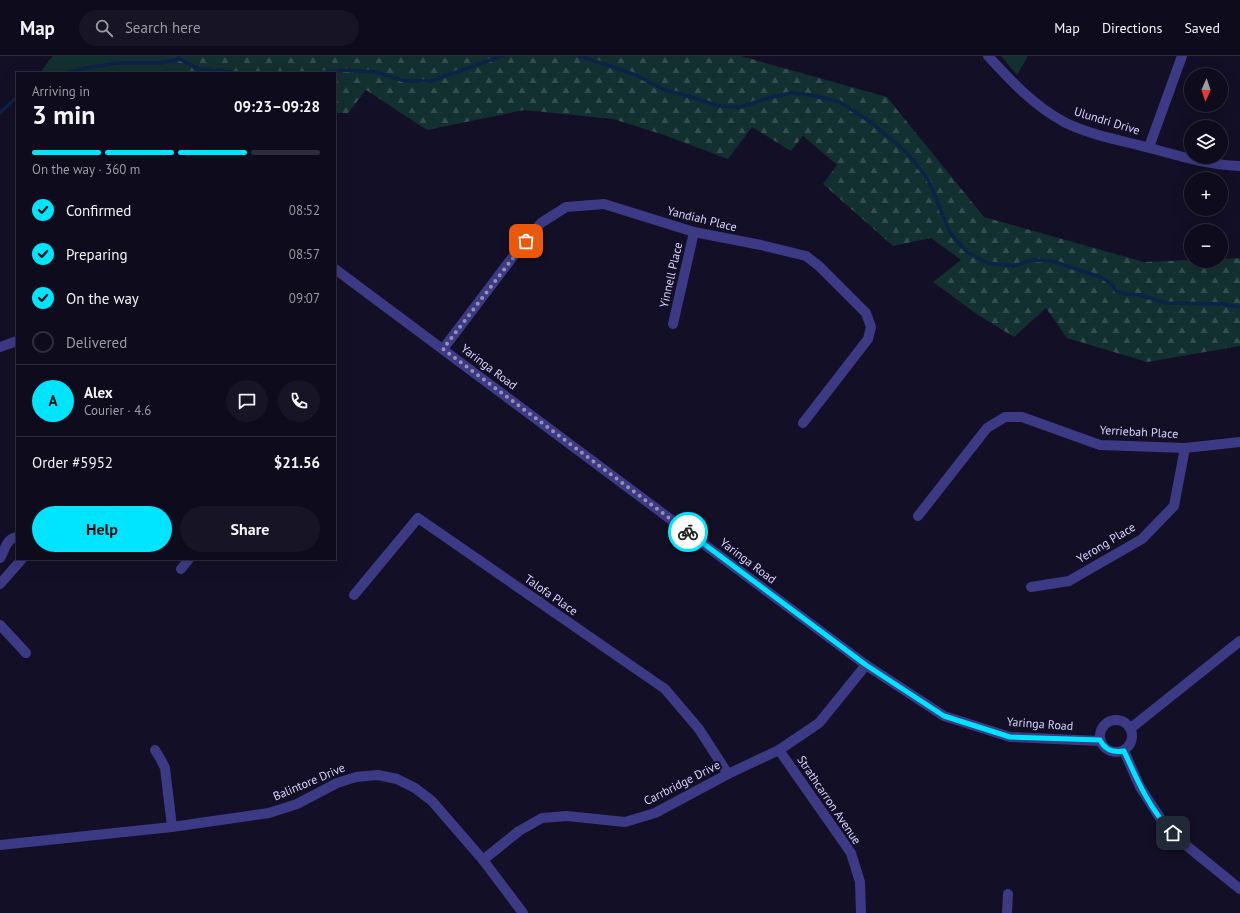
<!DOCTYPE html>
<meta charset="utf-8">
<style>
body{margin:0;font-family:"PT Sans",sans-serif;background:#171425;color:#f1f3f6;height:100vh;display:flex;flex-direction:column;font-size:15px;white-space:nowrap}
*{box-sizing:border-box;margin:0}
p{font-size:13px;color:#9b9ba3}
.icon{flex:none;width:22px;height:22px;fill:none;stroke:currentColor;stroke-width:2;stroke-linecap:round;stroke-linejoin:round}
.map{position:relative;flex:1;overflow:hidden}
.side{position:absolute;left:16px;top:16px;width:320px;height:488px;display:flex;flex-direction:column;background:#0e0b1c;border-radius:0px;box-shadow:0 4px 16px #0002,0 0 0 1px #2e2b3b}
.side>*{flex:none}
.needle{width:26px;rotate:183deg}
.tools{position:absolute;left:1184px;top:12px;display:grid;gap:8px}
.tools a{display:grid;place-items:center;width:44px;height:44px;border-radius:50%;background:#0e0b1c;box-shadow:0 4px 16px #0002,0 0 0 1px #2e2b3b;font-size:20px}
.pin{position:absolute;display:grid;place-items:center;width:34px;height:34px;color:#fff;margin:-17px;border-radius:8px;box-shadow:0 2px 6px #0006}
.courier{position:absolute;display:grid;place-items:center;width:40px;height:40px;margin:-20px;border:3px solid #00e5ff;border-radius:50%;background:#fff;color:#222;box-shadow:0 1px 5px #0007}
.head em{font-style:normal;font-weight:700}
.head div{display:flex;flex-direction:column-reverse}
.head{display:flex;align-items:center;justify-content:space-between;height:68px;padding:0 16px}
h1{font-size:26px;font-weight:700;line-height:30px}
.bar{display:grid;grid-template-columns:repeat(4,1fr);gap:6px 4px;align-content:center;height:48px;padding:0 16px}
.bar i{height:5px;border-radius:3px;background:#2e2b3b}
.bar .on{background:#00e5ff}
.bar p{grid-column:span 4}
.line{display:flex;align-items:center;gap:10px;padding:0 16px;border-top:1px solid #2e2b3b}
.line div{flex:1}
.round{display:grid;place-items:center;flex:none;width:42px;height:42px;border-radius:21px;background:#171425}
ol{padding:0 16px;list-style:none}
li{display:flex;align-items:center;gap:12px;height:44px}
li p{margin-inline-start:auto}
li .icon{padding:4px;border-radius:50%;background:#00e5ff;color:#111;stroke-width:4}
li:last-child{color:#9b9ba3}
li i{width:22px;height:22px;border:2px solid #2e2b3b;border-radius:50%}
.action{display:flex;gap:8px;margin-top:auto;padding:8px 16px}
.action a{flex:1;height:46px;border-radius:24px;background:#00e5ff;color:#111;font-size:16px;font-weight:700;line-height:46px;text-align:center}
.action a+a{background:#171425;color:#f1f3f6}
header{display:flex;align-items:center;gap:24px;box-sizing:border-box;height:56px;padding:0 20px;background:#0e0b1c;border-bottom:1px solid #2e2b3b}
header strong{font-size:19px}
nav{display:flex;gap:22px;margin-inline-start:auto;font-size:14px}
.search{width:280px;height:36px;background:#171425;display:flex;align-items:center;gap:10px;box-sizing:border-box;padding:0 14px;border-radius:22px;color:#9b9ba3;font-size:15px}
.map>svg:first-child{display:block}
.forest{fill:url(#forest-firs)}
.park{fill:#12302f}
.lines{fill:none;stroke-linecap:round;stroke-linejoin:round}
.stream{stroke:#0c2248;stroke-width:3.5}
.minor{stroke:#3d3a85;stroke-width:10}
.tertiary{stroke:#3d3a85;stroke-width:10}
.done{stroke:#948fb3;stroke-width:4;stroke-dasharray:0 7.2}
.route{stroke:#00e5ff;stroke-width:5}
.labels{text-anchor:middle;stroke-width:4;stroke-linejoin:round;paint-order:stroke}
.street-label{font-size:12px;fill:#d9d4ff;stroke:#130f26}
</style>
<header>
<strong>Map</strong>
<div class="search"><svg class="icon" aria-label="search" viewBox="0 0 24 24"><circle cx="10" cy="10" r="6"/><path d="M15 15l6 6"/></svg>Search here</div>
<nav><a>Map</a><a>Directions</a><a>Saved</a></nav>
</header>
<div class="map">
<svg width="1240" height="857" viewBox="0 0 1240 857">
<defs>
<pattern id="forest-firs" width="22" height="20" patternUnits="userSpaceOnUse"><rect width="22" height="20" fill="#12302f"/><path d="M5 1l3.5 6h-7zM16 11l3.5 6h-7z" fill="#344d4e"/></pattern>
</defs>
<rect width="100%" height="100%" fill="#130f26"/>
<path class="forest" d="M53,0H741L887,41L984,161L1144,206L1191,204L1221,205V203L1240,202V290L1147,306L1067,282L1046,252L1014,281L978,259L933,226L961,204L931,182L893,190L823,128L837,109L803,80L791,95L752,71L728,103L664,79L613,63L524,54L427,74L366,34L348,57H335V17H40Z"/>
<g class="park">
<path d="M53,0H169L175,12L185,17H40Z"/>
<path d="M1001,0H1028L1017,19Z"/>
</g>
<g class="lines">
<g class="stream">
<path d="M179,0L180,3L200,14H215L237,17"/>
<path d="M580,0L636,19L665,34L688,40L719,50L741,51L768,42L791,37L811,39L840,46L872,67L905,95L928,123L950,177L967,196L988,207L1013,210L1033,204L1052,205L1103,222L1113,230L1116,235L1125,238L1140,239L1166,247L1223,248L1240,251"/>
<path d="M66,17L86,12L118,7H161L180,3"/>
<path d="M317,17L348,14L375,16L405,25H431L502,0"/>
<path d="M0,57L17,41"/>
</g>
<g class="minor">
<path d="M988,0C1012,26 1035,51 1066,67C1093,80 1125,85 1154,93C1182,101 1210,109 1240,110"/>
<path d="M1149,91L1182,0"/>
<path d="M335,213L866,609L944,660L1010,681L1100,685"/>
<path d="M673,268L694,176"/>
<path d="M0,291L17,285"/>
<path d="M443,293L518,194L541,167L566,151L604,148L694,176L761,189L806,200L819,210L866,257L871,271L868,283L803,367"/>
<path d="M918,460L987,372L1005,361H1022L1100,389L1185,392L1240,386"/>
<path d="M0,502C5,495 6,482 17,481"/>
<path d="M181,513L189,503"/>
<path d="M0,528L22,503"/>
<path d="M1031,531L1069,525L1142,483L1174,450L1185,392"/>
<path d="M354,539L418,462L665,633L699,673L728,718"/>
<path d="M0,569L26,597"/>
<path d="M155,694L161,704L165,712L172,771"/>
<path d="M779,694L851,797L860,826L861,857"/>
<path d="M0,789L172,771L269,757L297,748L337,727L356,721L378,719L397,723L415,732L432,745L483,804L523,857"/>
<path d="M483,804L519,775L542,762L567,760L625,766L655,757L728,718L779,694L819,667L866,609"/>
<path d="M1007,857L1008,838"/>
</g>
<g class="tertiary">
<circle cx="1116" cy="680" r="16"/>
<path d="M1131,672L1240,585"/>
<path d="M1124,695L1140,731L1164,768L1182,786L1240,833"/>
</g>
</g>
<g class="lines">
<path class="done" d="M526,185L443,293L688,476"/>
<path class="route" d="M688,476L866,609L944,660L1010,681L1100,684C1105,694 1113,697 1124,695C1137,724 1150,754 1173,777"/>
</g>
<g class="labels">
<g class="street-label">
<text transform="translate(1107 65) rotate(17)" y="4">Ulundri Drive</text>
<text transform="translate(702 163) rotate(14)" y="4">Yandiah Place</text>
<text transform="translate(671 219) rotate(-77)" y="4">Yinnell Place</text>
<text transform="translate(489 311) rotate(37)" y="4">Yaringa Road</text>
<text transform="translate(1139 376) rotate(3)" y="4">Yerriebah Place</text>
<text transform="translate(1106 487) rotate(-31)" y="4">Yerong Place</text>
<text transform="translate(748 505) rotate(37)" y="4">Yaringa Road</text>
<text transform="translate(551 539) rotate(35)" y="4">Talofa Place</text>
<text transform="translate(1040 668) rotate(4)" y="4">Yaringa Road</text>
<text transform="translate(309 726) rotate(-23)" y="4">Balintore Drive</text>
<text transform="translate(682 727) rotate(-27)" y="4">Carrbridge Drive</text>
<text transform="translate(829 744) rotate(56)" y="4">Strathcarron Avenue</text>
</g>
</g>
</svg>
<div class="tools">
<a><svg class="needle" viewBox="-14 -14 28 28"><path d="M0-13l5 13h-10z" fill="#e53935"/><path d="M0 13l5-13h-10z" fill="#9b9ba3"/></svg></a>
<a><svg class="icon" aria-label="layers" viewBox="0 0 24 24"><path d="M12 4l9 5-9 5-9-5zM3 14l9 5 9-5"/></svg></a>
<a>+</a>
<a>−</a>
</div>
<div class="pin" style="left:526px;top:185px;background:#ea580c"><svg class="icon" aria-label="bag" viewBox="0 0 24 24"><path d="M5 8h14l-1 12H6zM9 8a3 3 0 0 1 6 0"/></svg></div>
<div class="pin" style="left:1173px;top:777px;background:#1f2937"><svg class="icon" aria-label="home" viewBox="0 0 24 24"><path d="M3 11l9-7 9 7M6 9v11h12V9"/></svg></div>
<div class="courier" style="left:688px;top:476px"><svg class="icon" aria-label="bike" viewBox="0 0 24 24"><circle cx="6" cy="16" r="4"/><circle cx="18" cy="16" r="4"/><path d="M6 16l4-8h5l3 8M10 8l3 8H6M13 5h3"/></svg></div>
<section class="side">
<div class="head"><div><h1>3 min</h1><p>Arriving in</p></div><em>09:23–09:28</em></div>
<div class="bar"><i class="on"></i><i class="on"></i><i class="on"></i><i></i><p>On the way · 360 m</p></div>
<ol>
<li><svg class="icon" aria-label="check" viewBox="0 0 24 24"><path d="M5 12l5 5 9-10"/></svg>Confirmed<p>08:52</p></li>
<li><svg class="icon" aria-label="check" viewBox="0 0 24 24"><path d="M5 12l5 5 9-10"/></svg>Preparing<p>08:57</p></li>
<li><svg class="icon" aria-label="check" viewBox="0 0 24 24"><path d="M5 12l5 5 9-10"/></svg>On the way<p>09:07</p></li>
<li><i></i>Delivered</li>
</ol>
<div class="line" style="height:72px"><b class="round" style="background:#00e5ff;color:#111">A</b><div><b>Alex</b><p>Courier · 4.6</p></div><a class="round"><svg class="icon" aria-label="chat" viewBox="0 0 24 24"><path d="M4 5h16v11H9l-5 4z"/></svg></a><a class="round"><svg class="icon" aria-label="phone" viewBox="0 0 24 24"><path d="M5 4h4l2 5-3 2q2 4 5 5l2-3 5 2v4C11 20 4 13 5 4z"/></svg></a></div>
<div class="line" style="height:52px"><div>Order #5952</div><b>$21.56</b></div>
<div class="action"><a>Help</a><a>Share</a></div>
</section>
</div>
